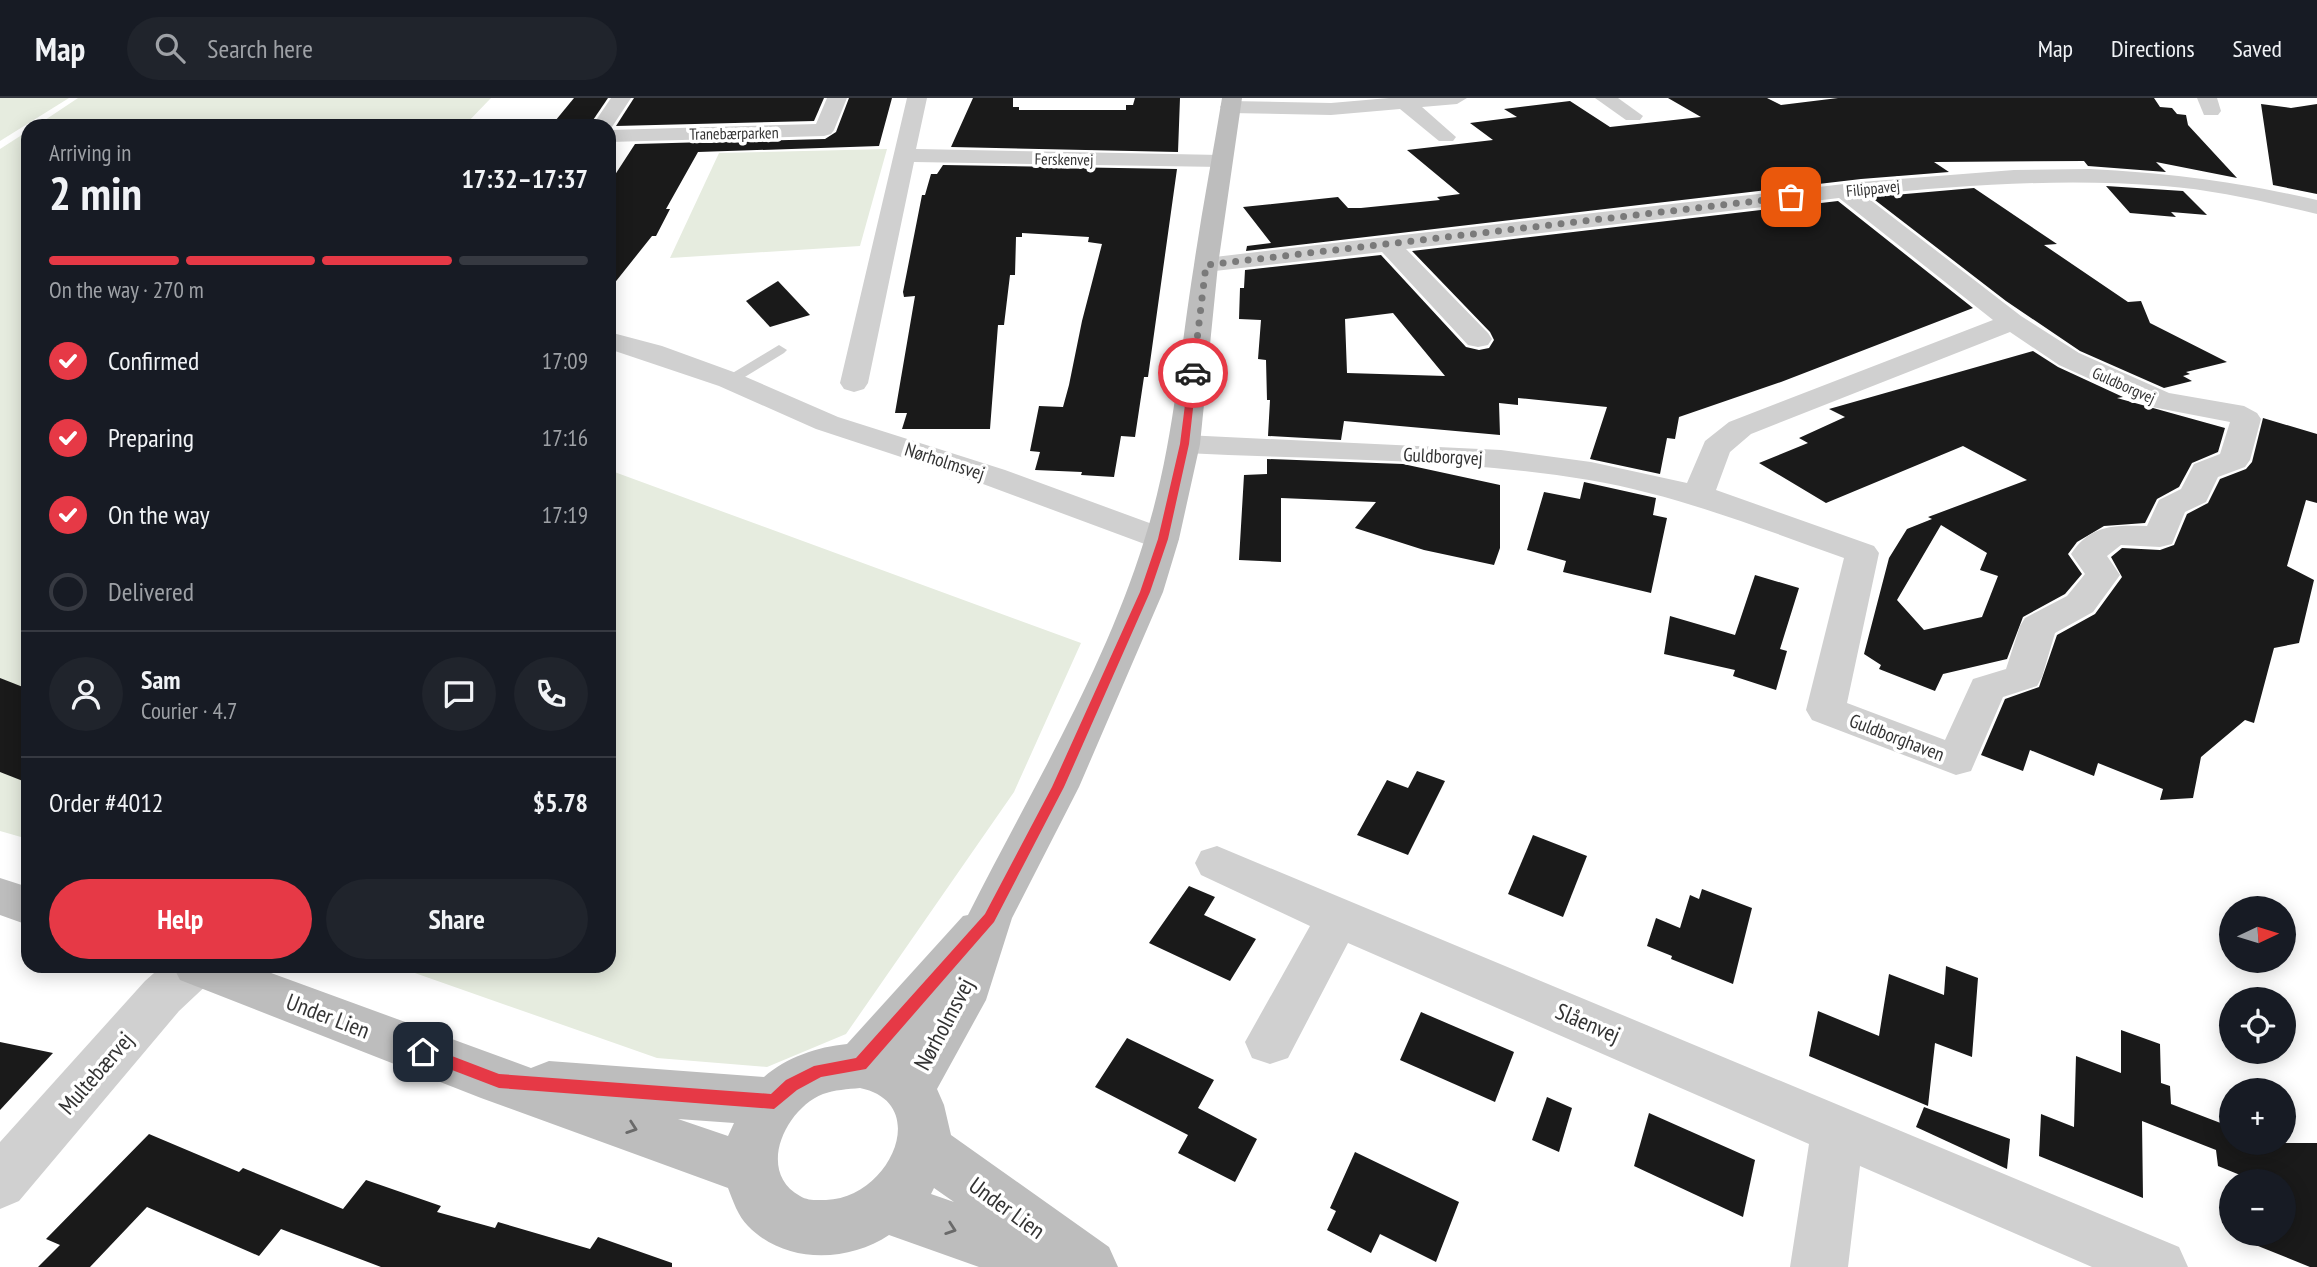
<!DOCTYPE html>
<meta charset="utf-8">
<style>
body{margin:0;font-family:"PT Sans Narrow",sans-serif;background:#20242c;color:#f1f3f6;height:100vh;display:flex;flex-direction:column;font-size:26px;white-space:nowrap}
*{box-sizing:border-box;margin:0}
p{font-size:23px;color:#9ea1a6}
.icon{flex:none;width:38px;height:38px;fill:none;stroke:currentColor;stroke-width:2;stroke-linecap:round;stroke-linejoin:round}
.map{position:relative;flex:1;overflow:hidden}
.side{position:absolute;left:21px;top:21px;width:595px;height:854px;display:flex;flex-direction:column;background:#171b24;border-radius:21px;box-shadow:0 4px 18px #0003}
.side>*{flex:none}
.needle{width:46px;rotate:86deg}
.tools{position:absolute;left:2219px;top:798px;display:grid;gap:14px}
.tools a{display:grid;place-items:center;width:77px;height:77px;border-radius:50%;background:#171b24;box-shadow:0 4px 18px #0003;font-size:35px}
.pin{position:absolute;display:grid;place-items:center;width:60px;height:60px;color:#fff;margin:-30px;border-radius:14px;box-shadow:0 4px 10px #0006}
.courier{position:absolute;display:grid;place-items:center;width:70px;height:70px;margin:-35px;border:5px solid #e63946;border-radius:50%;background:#fff;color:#222;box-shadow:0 2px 9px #0007}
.head em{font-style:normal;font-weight:700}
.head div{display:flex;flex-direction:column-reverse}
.head{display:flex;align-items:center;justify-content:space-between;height:119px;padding:0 28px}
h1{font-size:46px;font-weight:700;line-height:52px}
.bar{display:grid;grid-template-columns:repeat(4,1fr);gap:10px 7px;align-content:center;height:84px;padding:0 28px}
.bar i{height:9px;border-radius:5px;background:#363941}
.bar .current{background:#e63946}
.bar p{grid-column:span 4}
.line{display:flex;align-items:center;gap:18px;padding:0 28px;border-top:2px solid #363941}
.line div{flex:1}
.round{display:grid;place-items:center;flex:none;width:74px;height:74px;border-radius:37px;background:#20242c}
ol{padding:0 28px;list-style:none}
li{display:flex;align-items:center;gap:21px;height:77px}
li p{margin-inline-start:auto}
li .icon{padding:7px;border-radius:50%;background:#e63946;color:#fff;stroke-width:4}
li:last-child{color:#9ea1a6}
li i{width:38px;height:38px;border:4px solid #363941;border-radius:50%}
.button{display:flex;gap:14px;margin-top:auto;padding:14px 28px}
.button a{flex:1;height:80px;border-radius:42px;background:#e63946;color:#fff;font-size:28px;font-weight:700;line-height:80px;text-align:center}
.button a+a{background:#20242c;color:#f1f3f6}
header{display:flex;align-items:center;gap:42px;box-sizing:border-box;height:98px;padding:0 35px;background:#171b24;border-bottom:2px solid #363941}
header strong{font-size:33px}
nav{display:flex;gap:38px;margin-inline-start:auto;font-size:24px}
.search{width:490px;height:63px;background:#20242c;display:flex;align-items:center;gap:18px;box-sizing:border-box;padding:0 24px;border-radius:38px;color:#9ea1a6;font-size:26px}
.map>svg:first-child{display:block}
.green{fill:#e6ecdf}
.building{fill:#1a1a1a;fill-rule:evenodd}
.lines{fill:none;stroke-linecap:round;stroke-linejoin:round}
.lane{fill:#d0d0d0;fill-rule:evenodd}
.street{fill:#d0d0d0;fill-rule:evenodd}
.secondary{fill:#bdbdbd;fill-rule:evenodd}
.oneway{stroke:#6a6a6a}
.route{fill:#e63946}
.done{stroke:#7a7a7a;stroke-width:7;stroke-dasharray:0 12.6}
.labels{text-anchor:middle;stroke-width:7;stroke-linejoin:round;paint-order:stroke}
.far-street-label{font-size:16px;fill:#333;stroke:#fff}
.street-label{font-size:19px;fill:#333;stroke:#fff}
.near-street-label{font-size:23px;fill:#333;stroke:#fff}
</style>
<header>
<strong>Map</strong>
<div class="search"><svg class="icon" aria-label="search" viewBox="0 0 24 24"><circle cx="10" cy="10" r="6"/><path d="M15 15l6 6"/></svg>Search here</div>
<nav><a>Map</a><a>Directions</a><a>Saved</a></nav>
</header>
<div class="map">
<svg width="2317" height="1169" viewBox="0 0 2317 1169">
<rect width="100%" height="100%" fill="#fff"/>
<g class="green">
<path d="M0,0H69L0,43Z"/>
<path d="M78,0H491L464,28H36Z"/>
<path d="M28,33V741L0,733V51Z"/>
<path d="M887,51L860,148L670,160L719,55Z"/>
<path d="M609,372L1081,545L1014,694L846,936L767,969L657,960L395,868H609Z"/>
</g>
<g class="building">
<path d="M574,0H608L589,28H551Z"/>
<path d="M634,0H824L814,23L616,28Z"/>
<path d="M849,0H892L879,48L698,54L666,111H670L656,138H652L609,192V86L635,46L825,41L836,34Z"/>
<path d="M973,0H1013V9H1019V12H1126V7H1133L1135,0H1180L1178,54L951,49Z"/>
<path d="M1668,0H1767L1781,7L1838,0H2154L2160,9L2172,10L2177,16L2186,17L2188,27L2237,80L2156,64L2166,74L2088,68L2084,63L1934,64L1949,74L1861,81L1246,153L1247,148L1271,145L1243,109L1338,99L1348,110H1361L1440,102L1437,99L1460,96L1407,52L1493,42L1470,25L1517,19L1504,11L1570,3L1610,29L1701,19Z"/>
<path d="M2261,6L2291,10L2317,6V96L2273,87Z"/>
<path d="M943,67L1177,71L1148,279H1144L1135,339L1121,338L1114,379L1081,377L1082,374L1035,372L1040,354L1030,353L1039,308L1063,309L1069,287L1082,223L1102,146L1088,144L1089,139L1022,135V139H1016L1015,177H1010L1004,227H998L990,331H902L907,315H895L915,198L904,199L903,194L922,97H925L931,76H937Z"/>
<path d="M2106,88L2183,93L2207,117L2171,114L2176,119L2130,115Z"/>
<path d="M1974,90L2057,146L2044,147L2128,204L2141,203L2150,225L2227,264L2186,274L2190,276L2183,278L2192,283L2164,290L2080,253L2006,203L1871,99Z"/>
<path d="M1838,103L1973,210L1781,284L1679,319L1675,341L1667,340L1660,376L1590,361L1607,309L1518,300V307L1499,305L1500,337L1344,323L1341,342L1268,338L1270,302H1267L1266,262L1258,261L1261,222L1239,221L1240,190H1244L1245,172L1381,157L1466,249L1479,252L1489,250L1494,242L1490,234L1412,153ZM1393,215L1445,278L1347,275L1345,221Z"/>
<path d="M778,183L810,217L770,229L746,203Z"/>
<path d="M2033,253L2058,269L2123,299L2117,300L2225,330L2218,354L2192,365L2179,389L2157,401L2145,425L2104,428L2077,444L2068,456L2082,476L2065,496L2023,519L2007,561L1943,576L1935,593L1879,571L1881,567L1864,556L1889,460L1907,431L1932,421L1928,419L2027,382L1963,348L1826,405L1759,365L1808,345L1799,340L1845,319L1829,311ZM1941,427L1987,455L1980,472L1998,478L1982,519L1924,532L1897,502Z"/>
<path d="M2263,320L2317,336V405L2306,402L2287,468L2314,482L2299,545L2274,550L2254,625L2245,622L2201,659L2193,700L2160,702L2163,691L2098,665L2094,678L2030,652L2023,673L1981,657L2005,601L2039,589L2057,537L2095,516L2122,479L2111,459L2122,450L2160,452L2174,447L2187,416L2208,405L2220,381L2246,371L2252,364Z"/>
<path d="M1267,361L1403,366L1500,387V450L1494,467L1424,452L1355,430L1376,404L1281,400V464L1239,462L1244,377L1267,376Z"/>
<path d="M1584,384L1656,400L1653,417L1667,420L1651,495L1563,474L1566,463L1527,452L1544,394L1580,401Z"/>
<path d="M1755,477L1799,490L1780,551L1787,553L1776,592L1733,578L1735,572L1664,556L1670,518L1735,537Z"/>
<path d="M0,580L28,591V685L0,674Z"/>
<path d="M1417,673L1445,683L1408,757L1357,737L1387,682L1408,690Z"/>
<path d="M1533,737L1587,758L1563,819L1508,796Z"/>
<path d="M1189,788L1215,799L1204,817L1256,841L1230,883L1149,845Z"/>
<path d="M1702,791L1752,810L1733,886L1671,861L1672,858L1647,848L1656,820L1680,830L1690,797L1699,801Z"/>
<path d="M1946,868L1978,880L1972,959L1935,945L1928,1008L1809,958L1818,913L1879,938L1889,876L1944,897Z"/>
<path d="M1421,914L1514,954L1495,1004L1400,962Z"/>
<path d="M2121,932L2160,946L2161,985L2170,988L2171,1006L2231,1029V1045H2317V1169H2310L2253,1146L2252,1136H2284V1083H2245V1079L2218,1068L2216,1052L2142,1023L2143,1100L2039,1058L2041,1016L2074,1029L2076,958L2121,975Z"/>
<path d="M1127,940L1214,982L1198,1010L1257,1041L1235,1084L1178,1055L1188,1037L1095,989Z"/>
<path d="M0,944L53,955L0,1012Z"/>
<path d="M1547,999L1572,1010L1559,1054L1532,1042Z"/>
<path d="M1924,1009L2010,1041L2007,1071L1916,1029Z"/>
<path d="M1649,1015L1755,1062L1743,1119L1634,1068Z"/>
<path d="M149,1036L239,1074L243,1070L343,1111L366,1082L441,1108L437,1114L495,1130L498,1124L590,1151L598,1139L672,1165V1169H381L281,1131L259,1158L147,1109L90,1169H38L60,1147L46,1141Z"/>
<path d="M1355,1054L1459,1104L1436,1164L1380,1136L1371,1155L1327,1132L1336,1113L1330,1110Z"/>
</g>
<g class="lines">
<path class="lane" d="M779,247L787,252L784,255L735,285L729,287L721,282Z"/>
<g class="street">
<path d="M611,0H631L610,32L816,26L827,0H847L834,32L831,36L824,38L609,44V28H592Z"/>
<path d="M907,0H927L916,51L1221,57L1229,58L1232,63L1229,68L1221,69L914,64L868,285L864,291L854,294L844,291L840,285Z"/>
<path d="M1389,0H1467L1457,6L1422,9L1456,39L1453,43H1439L1400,11L1331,17L1230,15L1223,13L1220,9L1223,5L1230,3L1331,5Z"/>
<path d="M1595,0H1618L1643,18L1640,22H1626Z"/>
<path d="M2197,0H2217L2221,13L2218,17H2204Z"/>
<path d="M2090,71C2171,75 2238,84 2317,102V116C2266,104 2216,92 2164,88C2064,80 1964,87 1864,97L2021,218L2079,255L2169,295L2244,308L2257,315L2261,321L2250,362L2245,369L2218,379L2206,404L2185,414L2172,446L2160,449L2121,447L2107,458L2120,477L2093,514L2055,535L2042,579L2037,588L2003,599L1971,673L1956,677L1812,622L1806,612L1844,460C1760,430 1677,397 1589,382C1456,360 1319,362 1185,355L1174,353L1170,346L1174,339L1185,337L1501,352L1591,364L1687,385L1705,343L1729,324L1993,222L1839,100L1406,151L1488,235L1492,241L1488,247L1478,249L1468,247L1382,154L1206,174L1197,172L1194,167L1197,162L1206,160L1861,84L2014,72ZM2010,234L2059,267L2152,309L2230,324L2220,356L2194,366L2181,391L2159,402L2147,428C2115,427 2091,426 2071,456L2085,476L2067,498L2025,520L2020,528L2006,571L1973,581L1945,642L1847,605L1879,455L1874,448L1716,392L1730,354L1751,336Z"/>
<path d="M609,234L662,248L739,276L838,319L1005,372L1174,434L1179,441L1174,448L1162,451L1150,448L983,386L816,331L719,288L609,251Z"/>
<path d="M1217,748L2179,1149L2188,1169H2092L1860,1068L1848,1169H1790L1809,1046L1348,845L1288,960L1270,966L1252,960L1245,944L1310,828L1201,777L1195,765L1201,753Z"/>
<path d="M162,868H219L212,882L179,913L19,1103L0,1111V1044L145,883Z"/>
</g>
<g class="secondary">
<path d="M1222,0H1242L1218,167L1200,346L1179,441L1163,494L1079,689L1012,820L986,902L937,991L944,1007L951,1037L1109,1149L1118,1169H979L889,1137C847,1165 785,1166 748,1128C738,1118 733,1103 728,1090L481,1000L180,882L173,868H252L531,970L549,963L764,979C787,959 817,949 847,946L963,818L968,817C1030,694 1103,575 1144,443C1173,353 1179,260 1194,167C1202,111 1213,56 1222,0ZM860,990C933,1005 889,1101 826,1102C817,1102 808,1103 800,1098C756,1074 785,1011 823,996C834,992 848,991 860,990ZM678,1021L734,1025L728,1038ZM934,1090L954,1104L931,1096Z"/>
<path d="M0,780L28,789V827L0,817Z"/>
</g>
</g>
<defs><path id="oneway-chevron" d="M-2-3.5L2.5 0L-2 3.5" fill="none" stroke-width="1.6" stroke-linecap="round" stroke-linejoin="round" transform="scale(1.75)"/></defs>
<g class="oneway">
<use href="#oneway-chevron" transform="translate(632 1030) rotate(19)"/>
<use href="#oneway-chevron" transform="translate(951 1131) rotate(19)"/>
</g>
<path class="route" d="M1193,273L1197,275L1189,346L1168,441L1150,494L1064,689L994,824L866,971L821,979L797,992L774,1011L499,990L418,959L416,954L418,949L423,947L499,976L771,996L786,982L814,968L856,960L985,816L1052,689L1140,494L1158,441L1180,346L1189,275Z"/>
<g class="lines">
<path class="done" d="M1193,275L1206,167L1791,99"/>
</g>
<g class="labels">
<g class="far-street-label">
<text transform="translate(734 35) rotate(-1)" y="6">Tranebærparken</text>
<text transform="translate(1064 61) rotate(1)" y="6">Ferskenvej</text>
<text transform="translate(1873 90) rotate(-6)" y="6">Filippavej</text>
<text transform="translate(2124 287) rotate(24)" y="6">Guldborgvej</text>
</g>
<g class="street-label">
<text transform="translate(1443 358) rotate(3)" y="7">Guldborgvej</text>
<text transform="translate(945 363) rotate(18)" y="7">Nørholmsvej</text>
<text transform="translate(1897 639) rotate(21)" y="7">Guldborghaven</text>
</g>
<g class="near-street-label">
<text transform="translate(328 918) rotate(21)" y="8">Under Lien</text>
<text transform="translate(1588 925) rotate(23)" y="8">Slåenvej</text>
<text transform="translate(944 926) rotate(-62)" y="8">Nørholmsvej</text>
<text transform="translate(96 975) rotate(-49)" y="8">Multebærvej</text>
<text transform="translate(1007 1110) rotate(36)" y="8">Under Lien</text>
</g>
</g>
</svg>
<div class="tools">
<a><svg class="needle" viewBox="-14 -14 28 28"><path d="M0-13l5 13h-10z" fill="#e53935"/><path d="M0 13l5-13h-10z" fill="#9ea1a6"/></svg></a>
<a><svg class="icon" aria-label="locate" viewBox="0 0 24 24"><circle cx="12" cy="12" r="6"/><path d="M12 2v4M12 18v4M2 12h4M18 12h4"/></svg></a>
<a>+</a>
<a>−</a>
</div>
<div class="pin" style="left:1791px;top:99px;background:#ea580c"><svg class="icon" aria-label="bag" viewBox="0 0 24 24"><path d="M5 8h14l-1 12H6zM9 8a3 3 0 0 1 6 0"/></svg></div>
<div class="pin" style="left:423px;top:954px;background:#1f2937"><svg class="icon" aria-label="home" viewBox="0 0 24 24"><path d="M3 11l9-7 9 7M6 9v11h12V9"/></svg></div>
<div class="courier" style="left:1193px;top:275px"><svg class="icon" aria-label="car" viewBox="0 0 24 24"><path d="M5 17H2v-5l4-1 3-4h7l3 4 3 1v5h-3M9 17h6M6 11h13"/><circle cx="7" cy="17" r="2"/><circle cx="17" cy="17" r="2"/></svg></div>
<section class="side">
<div class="head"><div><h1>2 min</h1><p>Arriving in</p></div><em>17:32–17:37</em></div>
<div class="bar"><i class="current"></i><i class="current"></i><i class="current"></i><i></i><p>On the way · 270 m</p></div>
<ol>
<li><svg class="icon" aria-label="check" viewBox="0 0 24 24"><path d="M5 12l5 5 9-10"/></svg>Confirmed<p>17:09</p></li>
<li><svg class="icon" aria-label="check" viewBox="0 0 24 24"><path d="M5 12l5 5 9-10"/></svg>Preparing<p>17:16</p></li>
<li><svg class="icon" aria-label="check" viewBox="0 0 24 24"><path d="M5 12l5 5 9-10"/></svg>On the way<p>17:19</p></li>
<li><i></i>Delivered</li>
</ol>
<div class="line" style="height:126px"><a class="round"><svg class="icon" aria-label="person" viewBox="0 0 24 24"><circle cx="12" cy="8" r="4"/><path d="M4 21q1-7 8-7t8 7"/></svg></a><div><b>Sam</b><p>Courier · 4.7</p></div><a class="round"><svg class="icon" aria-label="chat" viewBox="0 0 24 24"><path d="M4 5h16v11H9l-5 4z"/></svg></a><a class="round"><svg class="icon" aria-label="phone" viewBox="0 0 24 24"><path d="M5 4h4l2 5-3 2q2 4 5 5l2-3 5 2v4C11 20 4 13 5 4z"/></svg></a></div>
<div class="line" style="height:91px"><div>Order #4012</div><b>$5.78</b></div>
<div class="button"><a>Help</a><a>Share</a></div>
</section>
</div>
